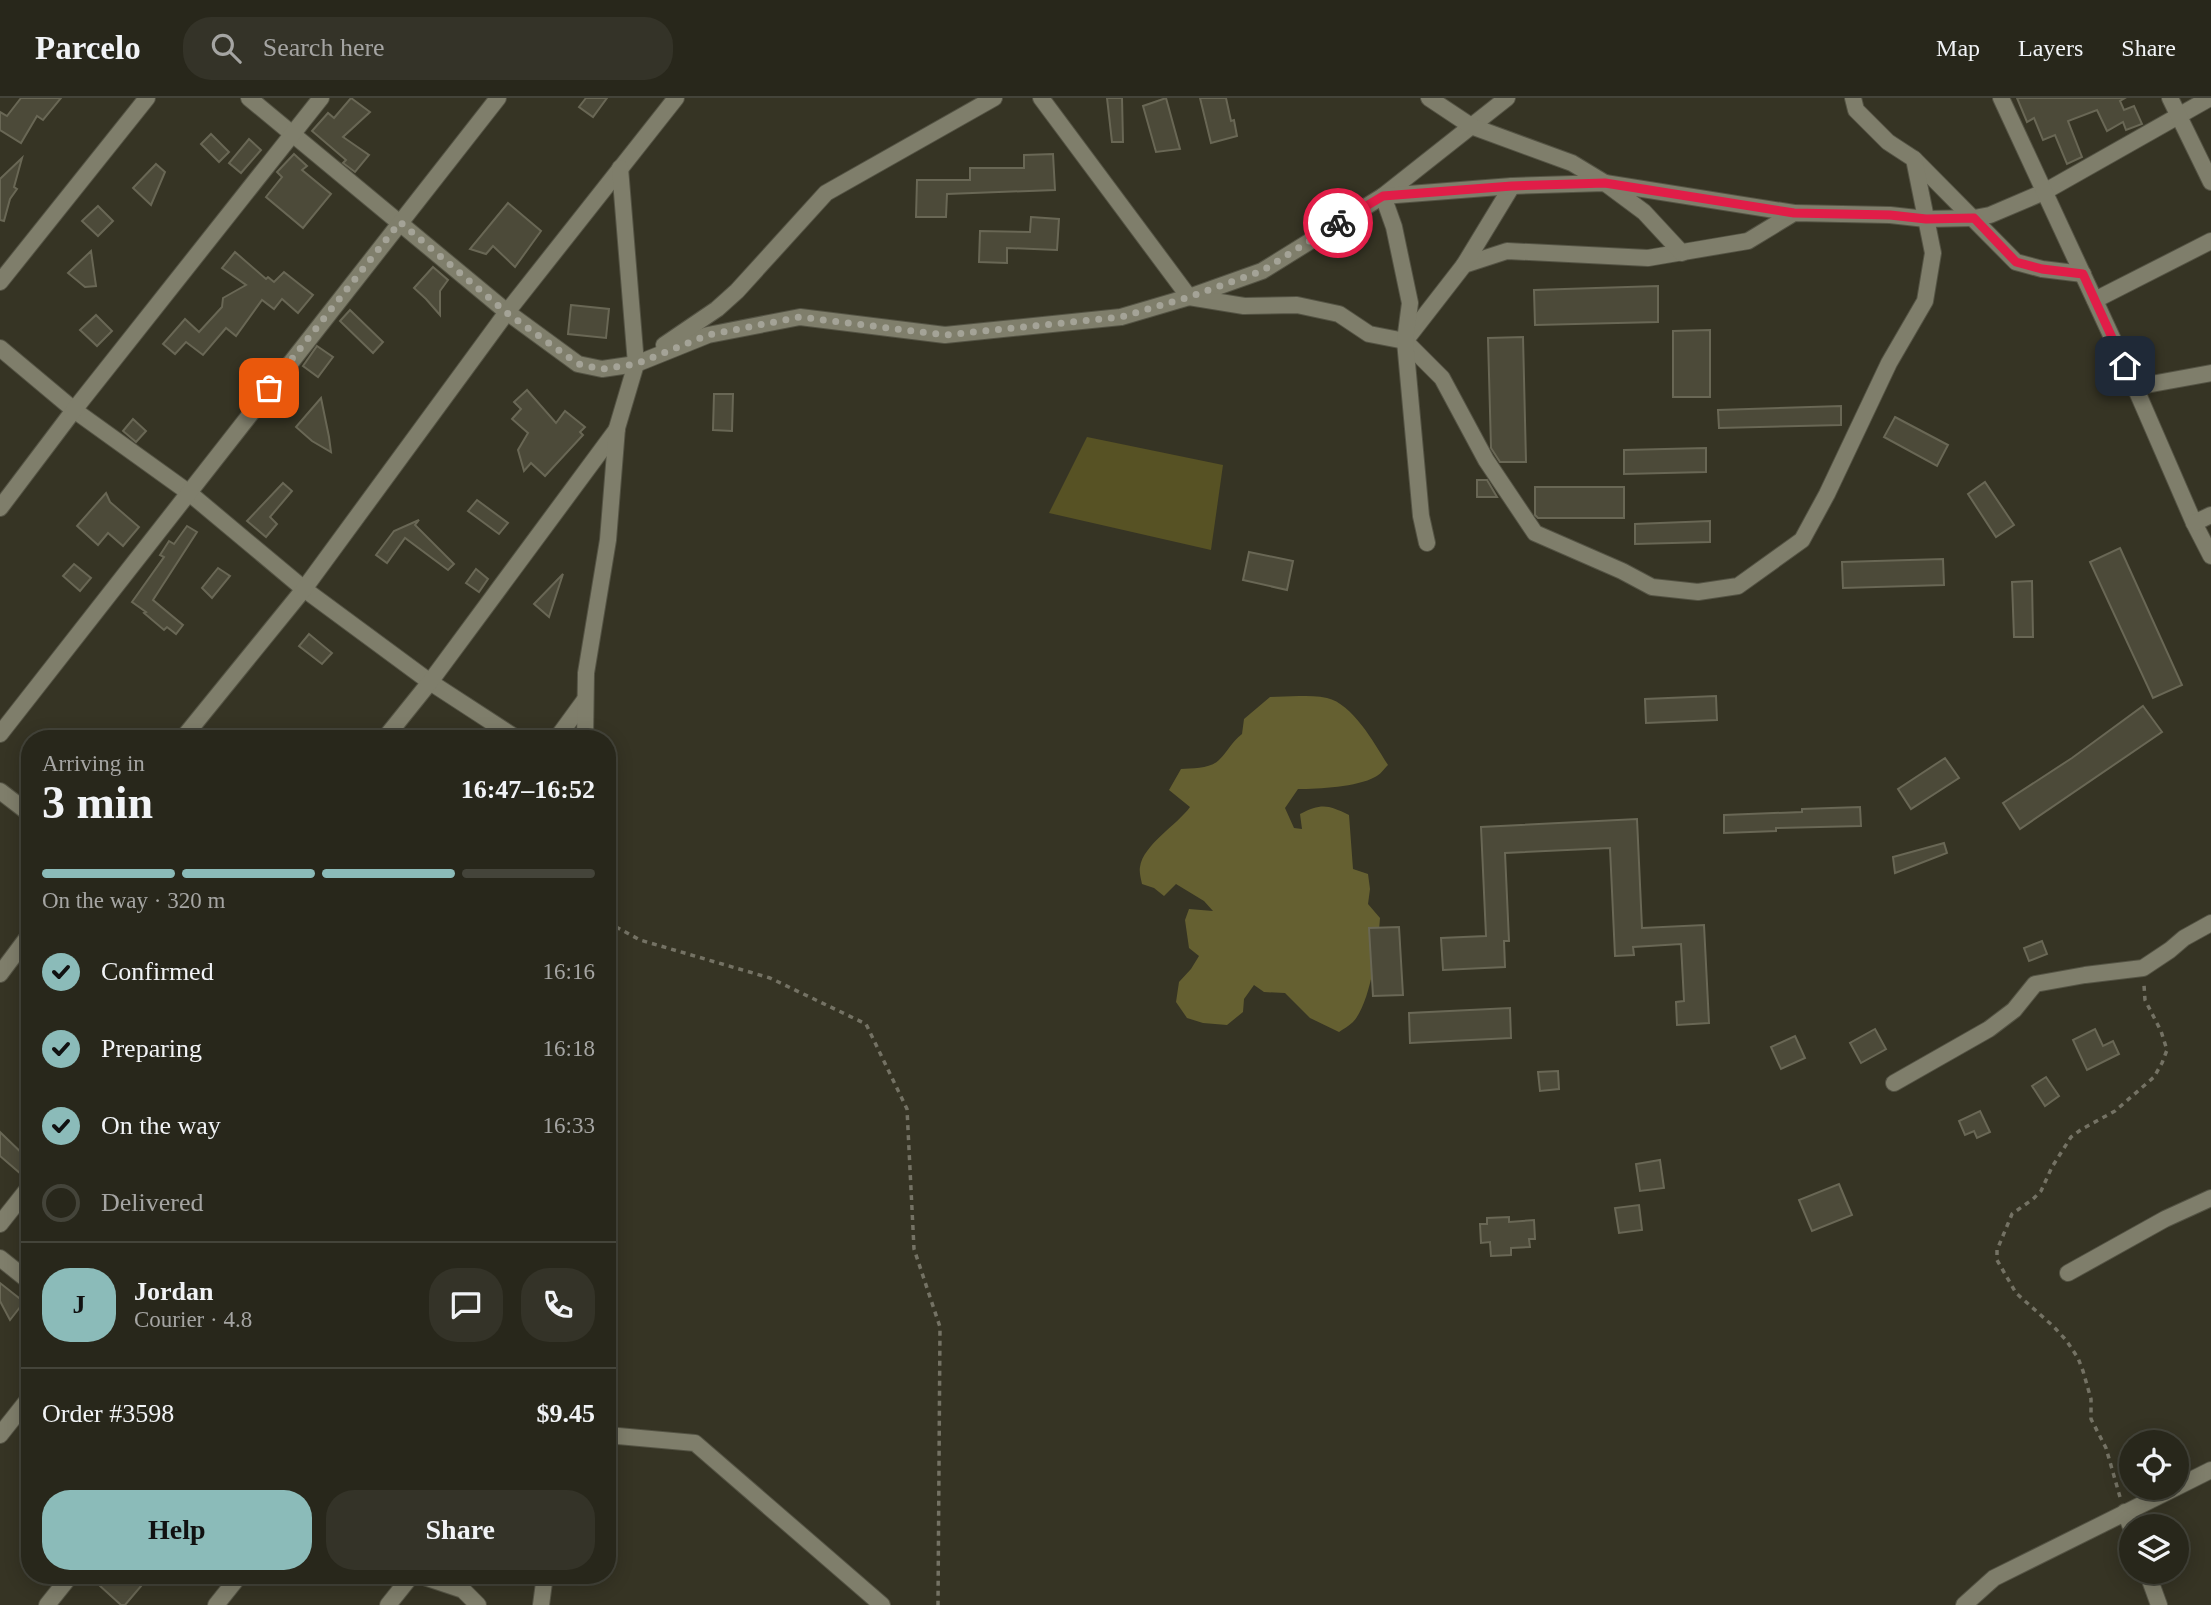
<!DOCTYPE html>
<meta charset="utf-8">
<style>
body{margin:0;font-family:"Times New Roman",serif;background:#343328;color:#f1f3f6;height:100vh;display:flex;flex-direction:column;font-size:26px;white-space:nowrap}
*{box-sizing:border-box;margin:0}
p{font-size:23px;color:#a5a5a3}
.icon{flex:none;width:38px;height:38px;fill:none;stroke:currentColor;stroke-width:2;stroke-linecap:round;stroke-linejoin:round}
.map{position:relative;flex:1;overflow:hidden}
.sheet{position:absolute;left:21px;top:632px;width:595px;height:854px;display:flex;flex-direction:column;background:#28271b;border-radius:28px;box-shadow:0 4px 18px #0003,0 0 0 2px #44443a}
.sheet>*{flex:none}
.controls{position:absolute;left:2119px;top:1332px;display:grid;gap:14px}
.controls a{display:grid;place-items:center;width:70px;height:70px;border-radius:50%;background:#28271b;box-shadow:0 4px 18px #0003,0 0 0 2px #44443a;font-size:35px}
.pin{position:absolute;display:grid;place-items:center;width:60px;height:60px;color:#fff;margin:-30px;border-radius:14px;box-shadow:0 4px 10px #0006}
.courier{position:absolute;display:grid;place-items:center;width:70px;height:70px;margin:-35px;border:5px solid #e11d48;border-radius:50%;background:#fff;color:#222;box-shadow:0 2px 9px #0007}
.headline em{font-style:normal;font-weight:800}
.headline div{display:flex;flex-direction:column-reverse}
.headline{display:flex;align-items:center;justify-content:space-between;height:119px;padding:0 21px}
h1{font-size:46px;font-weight:800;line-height:52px}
.bar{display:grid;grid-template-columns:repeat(4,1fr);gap:10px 7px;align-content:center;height:84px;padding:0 21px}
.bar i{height:9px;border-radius:5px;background:#44443a}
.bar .on{background:#8bbbb9}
.bar p{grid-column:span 4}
.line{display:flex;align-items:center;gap:18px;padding:0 21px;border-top:2px solid #44443a}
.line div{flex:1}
.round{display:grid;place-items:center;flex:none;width:74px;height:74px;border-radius:28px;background:#343328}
ol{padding:0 21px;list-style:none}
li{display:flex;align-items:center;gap:21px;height:77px}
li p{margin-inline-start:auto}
li .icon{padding:7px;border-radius:50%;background:#8bbbb9;color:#111;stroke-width:4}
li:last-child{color:#a5a5a3}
li i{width:38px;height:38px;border:4px solid #44443a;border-radius:50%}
.button{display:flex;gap:14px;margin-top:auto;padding:14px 21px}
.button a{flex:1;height:80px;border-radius:28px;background:#8bbbb9;color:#111;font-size:28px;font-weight:800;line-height:80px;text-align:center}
.button a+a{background:#343328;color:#f1f3f6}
header{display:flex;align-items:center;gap:42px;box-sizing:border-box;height:98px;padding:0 35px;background:#28271b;border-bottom:2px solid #44443a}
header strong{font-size:33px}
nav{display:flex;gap:38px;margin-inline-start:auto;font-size:24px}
.search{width:490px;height:63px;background:#343328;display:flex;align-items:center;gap:18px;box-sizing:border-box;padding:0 24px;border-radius:28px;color:#a5a5a3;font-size:26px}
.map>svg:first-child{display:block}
.green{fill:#575224}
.forest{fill:#656031}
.building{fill:#4c4a39;stroke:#696755;stroke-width:2}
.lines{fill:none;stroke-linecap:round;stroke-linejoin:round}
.street-casing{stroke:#545344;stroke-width:18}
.path{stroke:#747264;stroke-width:3.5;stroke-dasharray:5 5;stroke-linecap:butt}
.street{stroke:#7f7e6b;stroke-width:16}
.done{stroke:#a4a397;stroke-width:7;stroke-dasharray:0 12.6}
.route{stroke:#e11d48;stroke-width:9}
</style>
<header>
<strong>Parcelo</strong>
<div class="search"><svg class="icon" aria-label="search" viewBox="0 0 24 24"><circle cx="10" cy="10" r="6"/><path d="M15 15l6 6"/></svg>Search here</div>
<nav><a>Map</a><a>Layers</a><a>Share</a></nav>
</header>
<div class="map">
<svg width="2211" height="1507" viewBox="0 0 2211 1507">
<rect width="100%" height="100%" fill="#363424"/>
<path class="green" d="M1087,339L1223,367L1211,452L1049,415Z"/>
<path class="forest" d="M1299,598C1308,598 1318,598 1327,600C1353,606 1374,645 1388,667C1384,671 1380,677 1375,679C1357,689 1319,691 1298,691L1285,710L1294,730L1302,731L1300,716C1322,705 1328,707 1349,717L1353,771L1368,776L1370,791L1368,806L1380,820C1378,846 1371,905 1353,924C1349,928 1343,931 1339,934L1310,920L1285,895L1264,894L1254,887L1244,901L1243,914L1227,927L1203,925L1187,920L1176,904L1179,884L1191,871L1199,858L1189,850L1185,822L1189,811L1213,813L1204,803L1176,786L1164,798L1154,790L1142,786C1141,781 1139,774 1140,769C1143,747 1177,727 1190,709L1169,692L1181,671C1193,670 1210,671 1219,662C1228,653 1231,645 1242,636L1244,621L1270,599Z"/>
<g class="building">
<path d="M21,0H61L43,22L37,18L21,45L0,32V14L7,18Z"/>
<path d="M351,0L370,14L343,39L369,57L355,74L343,65L346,62L312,33L328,15L334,20Z"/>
<path d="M586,0H607L593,19L579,9Z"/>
<path d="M1107,0H1122L1123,44H1112Z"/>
<path d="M1166,0L1180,51L1156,54L1143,8Z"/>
<path d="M1200,0H1226L1231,23L1234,22L1237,38L1211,45Z"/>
<path d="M2017,0H2125L2120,3L2124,12L2134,8L2142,26L2126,32L2123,24L2107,33L2097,12L2068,23L2082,59L2067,66L2055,37L2043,42L2034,20L2027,24Z"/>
<path d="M211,36L229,54L219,64L201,46Z"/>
<path d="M249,41L261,52L241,75L229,65Z"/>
<path d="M294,56L307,68L302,72L331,96L303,130L266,99L282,79L277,74Z"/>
<path d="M1053,56L1055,92L947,96L946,119H916L917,82H970V70H1024V57Z"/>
<path d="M22,60L14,89L17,91L10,101L4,123L0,122V81Z"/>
<path d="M156,66L165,74L151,107L133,90Z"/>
<path d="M508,105L541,133L515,169L493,148L486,156L470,151Z"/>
<path d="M98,108L113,123L98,138L82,123Z"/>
<path d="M1031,119L1059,121L1057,152L1007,150V165L979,164L980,133L1030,134Z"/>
<path d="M91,153L96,188L85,189L68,175Z"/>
<path d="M235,154L266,181L268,179L274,184L284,174L313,197L298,215L282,201L274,211L262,202L236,238L226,230L203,257L186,244L175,256L163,246L185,221L199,234L222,209L223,200L246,187L222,170Z"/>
<path d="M433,169L448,182L440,193V217L426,201L414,190Z"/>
<path d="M1658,188V224L1535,227L1534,192Z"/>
<path d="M571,207L609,211L606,240L568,236Z"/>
<path d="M350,212L383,244L373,255L340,223Z"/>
<path d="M96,217L112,233L97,248L80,232Z"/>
<path d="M1710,232V299H1673V233Z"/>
<path d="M1523,239L1526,364H1500L1491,350L1488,240Z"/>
<path d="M317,248L333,259L318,279L303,268Z"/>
<path d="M527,292L556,325L565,313L585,329L580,334L583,337L545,378L531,365L524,373L518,352L528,335L512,321L521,311L514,304Z"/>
<path d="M714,296H733L732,333L713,332Z"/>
<path d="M321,300L329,339L331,354L312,343L296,329Z"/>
<path d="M1841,308V327L1719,330L1718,312Z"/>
<path d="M1895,319L1948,347L1937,368L1884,339Z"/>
<path d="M133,321L146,333L136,344L123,333Z"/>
<path d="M1706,350V374L1624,376V352Z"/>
<path d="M1477,382H1487L1497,399H1477Z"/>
<path d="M1985,384L2014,427L1996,439L1968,396Z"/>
<path d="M283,385L292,393L270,419L277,426L266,439L247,423Z"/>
<path d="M1535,389H1624V420H1538L1535,417Z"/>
<path d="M106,395L110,404L139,429L123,448L108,435L98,447L77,428Z"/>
<path d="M477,402L508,425L499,436L468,413Z"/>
<path d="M419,422L415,427L454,466L448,472L405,440L387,465L376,457L394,433Z"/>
<path d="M1710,423V444L1635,446V426Z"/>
<path d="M187,428L197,434L153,502L183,527L176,536L167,529L164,532L144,515L146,514L132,504L164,459L160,457L169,443L174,446Z"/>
<path d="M2120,450L2182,587L2153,600L2090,464Z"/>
<path d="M1249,454L1293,463L1287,492L1243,482Z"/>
<path d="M1943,461L1944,487L1843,490L1842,464Z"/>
<path d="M74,466L91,480L80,493L63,478Z"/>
<path d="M218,470L230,478L212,500L202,490Z"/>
<path d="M476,471L488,481L479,494L466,485Z"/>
<path d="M563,476L549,519L534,506Z"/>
<path d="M2032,483L2033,539H2014L2012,484Z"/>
<path d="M309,536L332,555L322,566L299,548Z"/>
<path d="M1716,598L1717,622L1646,625L1645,601Z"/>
<path d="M2143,608L2162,634L2020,731L2003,705L2072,660Z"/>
<path d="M1945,660L1959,680L1911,711L1898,691Z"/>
<path d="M1860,709L1861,728L1776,730V733L1724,735V717L1802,714V711Z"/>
<path d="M1637,721L1642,830L1704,827L1709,925L1677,927L1676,904L1684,903L1681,846L1633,849L1634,857L1615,858L1610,750L1505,755L1509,843H1504L1505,869L1443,872L1441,840L1486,838L1481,729Z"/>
<path d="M1944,745L1947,755L1895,775L1893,759Z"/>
<path d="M1399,829L1403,897L1373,898L1369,830Z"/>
<path d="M2042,843L2047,856L2029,863L2024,850Z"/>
<path d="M1510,910L1511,940L1410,945L1409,915Z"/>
<path d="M1875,931L1886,951L1861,965L1850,945Z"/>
<path d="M2095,931L2103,948L2113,943L2119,956L2087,972L2073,942Z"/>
<path d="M1795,938L1805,960L1781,971L1771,949Z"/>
<path d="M1558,973L1559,991L1540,993L1538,974Z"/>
<path d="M2046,979L2059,998L2045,1008L2032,988Z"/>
<path d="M1980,1013L1990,1034L1977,1040L1974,1033L1965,1037L1959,1023Z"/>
<path d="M0,1034L30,1063V1066L21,1076L0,1058Z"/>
<path d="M1660,1062L1664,1090L1640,1093L1636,1066Z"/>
<path d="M1839,1086L1852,1117L1812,1133L1799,1102Z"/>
<path d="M1639,1107L1642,1132L1619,1135L1615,1110Z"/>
<path d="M1509,1119V1124L1534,1122L1535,1141H1529L1530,1149L1511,1150V1157L1491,1158L1490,1144L1481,1145L1480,1126H1487V1120Z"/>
<path d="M0,1185L24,1204L10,1222L0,1203Z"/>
<path d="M88,1477H147L139,1485L142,1487L125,1507H121Z"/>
</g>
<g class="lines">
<defs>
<g id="street">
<path d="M249,0L507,214L578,266L602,271L636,266L708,237L800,219L945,237L1121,219L1189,199L1262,173L1383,98L1507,0"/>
<path d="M1041,0L1189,199L1244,208L1297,207L1339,216L1369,236L1405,243L1464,167L1507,153L1648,160L1748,143L1794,115L1890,117L1926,121L1974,120L1990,117L2044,94L2210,0"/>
<path d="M1429,0L1471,28L1572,65L1605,85L1644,114L1682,155"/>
<path d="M2001,0L2135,289L2194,425L2211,458"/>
<path d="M2170,0L2211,84"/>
<path d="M1914,61L2016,164L2042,171L2083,176"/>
<path d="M1464,167L1512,88"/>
<path d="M0,184L147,0"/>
<path d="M2095,202L2211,143"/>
<path d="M1405,243L1442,280L1486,362L1535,435L1622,473L1652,489L1698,494L1738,488L1802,442L1827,396L1889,265L1925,203L1933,155L1914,61L1888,44L1856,12L1853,0"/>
<path d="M664,247L717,211L737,193L826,95L994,0"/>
<path d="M0,250L74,312L188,394L304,491L430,584L516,640"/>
<path d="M2135,289L2211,275"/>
<path d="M0,410L74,312L321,0"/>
<path d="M2194,425L2211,417"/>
<path d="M1427,445L1421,418L1405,243L1410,205L1394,129L1383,98L1512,88L1605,85L1794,115"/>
<path d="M0,636L498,0"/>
<path d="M183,640L304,491L507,214L676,0"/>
<path d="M385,640L430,584L617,331"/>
<path d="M557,640L584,603"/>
<path d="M585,640L586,575L608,442L617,330L636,266L620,70"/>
<path d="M0,693L30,716"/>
<path d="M0,876L30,836"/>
<path d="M1894,985L1989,931L2014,912L2035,886L2085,877L2143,870L2170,852L2184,840L2211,825"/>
<path d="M0,1126L30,1088"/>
<path d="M0,1160L30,1184"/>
<path d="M2068,1175L2165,1121L2211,1100"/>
<path d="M0,1337L30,1299"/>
<path d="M607,1337L695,1345L882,1507"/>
<path d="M2177,1389L2211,1372"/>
<path d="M2125,1414L2132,1432"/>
<path d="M2147,1474L2159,1507"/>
<path d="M418,1477L463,1492L478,1507"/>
<path d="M47,1507L71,1477"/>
<path d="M216,1507L240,1477"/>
<path d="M388,1507L412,1477"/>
<path d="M541,1507L545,1477"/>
<path d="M1964,1507L1994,1480L2175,1390"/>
</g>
</defs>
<use href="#street" class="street-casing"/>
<g class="path">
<path d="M607,824L640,842L770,880L866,926L907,1011L914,1151L940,1229L938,1507"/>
<path d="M2120,1399L2106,1350L2091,1321V1301L2083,1273L2078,1260L2066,1242L2053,1228L2016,1195L1997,1162V1152L2012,1116L2033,1101L2041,1093L2052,1069L2071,1039L2082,1031L2115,1013L2154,979L2162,965L2167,952L2161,933L2145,902L2144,887"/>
</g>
<use href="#street" class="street"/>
</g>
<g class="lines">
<path class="done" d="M269,290L400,124L507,215L560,253L578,266L602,271L636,266L708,237L800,219L945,237L1121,219L1189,199L1262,173L1338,125"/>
<path class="route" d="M1338,125L1383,98L1512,88L1605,85L1794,115L1890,117L1926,121L1974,120L2016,164L2042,171L2083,176L2125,268"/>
</g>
</svg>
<div class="controls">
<a><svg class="icon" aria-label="locate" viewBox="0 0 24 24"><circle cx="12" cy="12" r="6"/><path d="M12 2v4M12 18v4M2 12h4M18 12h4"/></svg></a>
<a><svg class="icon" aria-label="layers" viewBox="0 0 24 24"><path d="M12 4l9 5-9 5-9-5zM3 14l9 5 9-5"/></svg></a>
</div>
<div class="pin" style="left:269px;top:290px;background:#ea580c"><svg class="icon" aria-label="bag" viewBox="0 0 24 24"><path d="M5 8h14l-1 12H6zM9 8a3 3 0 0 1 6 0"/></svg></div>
<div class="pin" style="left:2125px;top:268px;background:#1f2937"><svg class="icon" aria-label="home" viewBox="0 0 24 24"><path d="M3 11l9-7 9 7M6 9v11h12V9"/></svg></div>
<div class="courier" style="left:1338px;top:125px"><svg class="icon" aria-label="bike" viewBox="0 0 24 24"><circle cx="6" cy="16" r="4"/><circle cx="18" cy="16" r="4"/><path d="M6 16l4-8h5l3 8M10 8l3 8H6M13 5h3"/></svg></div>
<section class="sheet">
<div class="headline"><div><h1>3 min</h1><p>Arriving in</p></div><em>16:47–16:52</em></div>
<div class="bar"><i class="on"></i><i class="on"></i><i class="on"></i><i></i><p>On the way · 320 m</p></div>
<ol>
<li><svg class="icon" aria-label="check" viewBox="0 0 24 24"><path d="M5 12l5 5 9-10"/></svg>Confirmed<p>16:16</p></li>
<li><svg class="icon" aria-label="check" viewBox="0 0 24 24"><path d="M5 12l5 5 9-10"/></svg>Preparing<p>16:18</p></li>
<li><svg class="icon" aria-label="check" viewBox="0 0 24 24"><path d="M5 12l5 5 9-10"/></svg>On the way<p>16:33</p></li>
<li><i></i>Delivered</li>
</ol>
<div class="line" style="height:126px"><b class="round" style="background:#8bbbb9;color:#111">J</b><div><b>Jordan</b><p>Courier · 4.8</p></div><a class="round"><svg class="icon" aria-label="chat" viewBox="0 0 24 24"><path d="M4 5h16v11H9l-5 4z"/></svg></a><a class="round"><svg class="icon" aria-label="phone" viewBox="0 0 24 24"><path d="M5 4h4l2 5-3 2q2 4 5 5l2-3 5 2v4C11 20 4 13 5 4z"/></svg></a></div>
<div class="line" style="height:91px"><div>Order #3598</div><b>$9.45</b></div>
<div class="button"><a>Help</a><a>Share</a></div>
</section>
</div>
